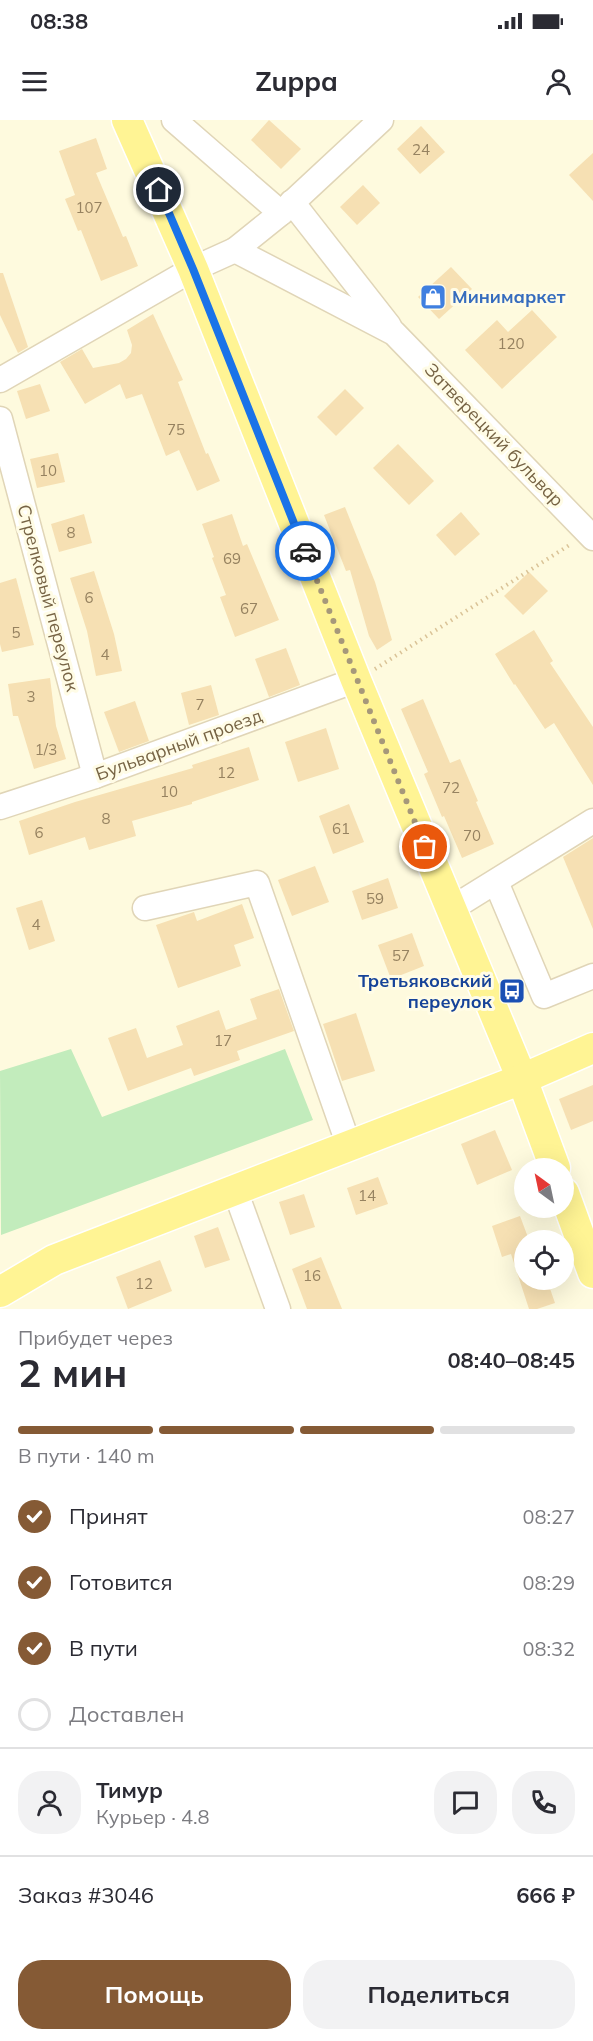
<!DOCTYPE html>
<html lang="ru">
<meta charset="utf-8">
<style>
body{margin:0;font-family:Mulish,sans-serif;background:#f2f2f3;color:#2b2b33;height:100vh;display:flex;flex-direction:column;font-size:22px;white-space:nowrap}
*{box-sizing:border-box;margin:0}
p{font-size:20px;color:#7c7c81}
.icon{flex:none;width:33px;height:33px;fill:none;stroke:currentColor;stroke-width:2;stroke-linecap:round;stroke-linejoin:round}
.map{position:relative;height:1189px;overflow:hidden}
.side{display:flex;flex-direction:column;background:#fff;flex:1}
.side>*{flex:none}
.needle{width:39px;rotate:327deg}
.tools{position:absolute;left:514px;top:1038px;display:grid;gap:12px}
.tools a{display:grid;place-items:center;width:60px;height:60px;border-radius:50%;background:#fff;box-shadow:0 6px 24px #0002;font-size:30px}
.pin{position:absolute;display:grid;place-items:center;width:51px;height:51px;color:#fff;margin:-26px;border:3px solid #fff;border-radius:50%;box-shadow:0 2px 6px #0007}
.courier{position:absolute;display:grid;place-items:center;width:60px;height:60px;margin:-30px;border:4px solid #1a73e8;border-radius:50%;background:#fff;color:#222;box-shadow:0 2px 8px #0007}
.overview em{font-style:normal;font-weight:700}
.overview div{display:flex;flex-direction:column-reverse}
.overview{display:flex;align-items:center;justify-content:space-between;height:102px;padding:0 18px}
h1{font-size:39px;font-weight:700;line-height:45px}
.bar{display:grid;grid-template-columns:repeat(4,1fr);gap:9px 6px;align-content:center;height:72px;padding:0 18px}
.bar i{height:8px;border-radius:4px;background:#e1e1e2}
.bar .current{background:#855a35}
.bar p{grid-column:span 4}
.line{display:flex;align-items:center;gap:15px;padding:0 18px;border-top:2px solid #e1e1e2}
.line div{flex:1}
.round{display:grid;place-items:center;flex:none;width:63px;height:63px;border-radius:24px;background:#f2f2f3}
ol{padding:0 18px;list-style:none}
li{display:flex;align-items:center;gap:18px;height:66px}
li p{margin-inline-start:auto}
li .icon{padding:6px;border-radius:50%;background:#855a35;color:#fff;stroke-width:4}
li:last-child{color:#7c7c81}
li i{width:33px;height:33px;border:3px solid #e1e1e2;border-radius:50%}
.cta{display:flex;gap:12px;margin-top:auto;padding:12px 18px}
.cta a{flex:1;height:69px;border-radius:24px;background:#855a35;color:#fff;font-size:24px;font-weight:700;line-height:69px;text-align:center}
.cta a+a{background:#f2f2f3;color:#2b2b33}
.status{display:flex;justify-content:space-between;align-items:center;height:42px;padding:0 30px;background:#fff;direction:ltr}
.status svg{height:16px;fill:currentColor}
header{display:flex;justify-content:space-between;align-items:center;height:78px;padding:0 18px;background:#fff;font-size:27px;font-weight:700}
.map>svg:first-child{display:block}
.green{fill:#c2ecbc}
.building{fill:#f6e0b3}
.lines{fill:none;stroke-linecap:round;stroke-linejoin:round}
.minor-casing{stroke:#e0d5b7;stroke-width:27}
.major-casing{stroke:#fff;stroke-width:33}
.path{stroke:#dac397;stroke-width:4;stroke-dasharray:1.5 4.5;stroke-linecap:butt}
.minor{stroke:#fff;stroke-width:24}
.major{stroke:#fff494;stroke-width:30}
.done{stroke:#a6987a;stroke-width:6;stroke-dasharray:0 10.8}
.route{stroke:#1a73e8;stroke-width:8}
.labels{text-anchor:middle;stroke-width:6;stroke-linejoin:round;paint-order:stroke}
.number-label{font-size:15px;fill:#968260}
.shop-label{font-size:18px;font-weight:bold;fill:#366cbe;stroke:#fffce6;text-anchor:start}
.street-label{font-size:18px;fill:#766344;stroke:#fffce6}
.transit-label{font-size:18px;font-weight:bold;fill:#164399;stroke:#fffce6;text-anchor:end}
</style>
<div class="status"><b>08:38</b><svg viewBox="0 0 49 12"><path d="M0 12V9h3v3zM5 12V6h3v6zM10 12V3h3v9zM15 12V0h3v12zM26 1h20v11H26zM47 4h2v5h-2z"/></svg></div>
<header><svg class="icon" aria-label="menu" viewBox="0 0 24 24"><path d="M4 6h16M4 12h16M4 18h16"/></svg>Zuppa<svg class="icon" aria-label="person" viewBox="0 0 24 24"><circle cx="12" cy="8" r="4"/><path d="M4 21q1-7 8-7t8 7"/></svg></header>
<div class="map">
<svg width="593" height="1189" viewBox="0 0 593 1189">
<rect width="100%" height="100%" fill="#fefade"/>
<path class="green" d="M71,929L102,997L285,929L313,1000L1,1115L0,951Z"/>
<g class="building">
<path d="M269,0L301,29L281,49L251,20Z"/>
<path d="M421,6L445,32L420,54L397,29Z"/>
<path d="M96,18L107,49L96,53L123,117L126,116L138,146L101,161L81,110L78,111L65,79L75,75L59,31Z"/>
<path d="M593,33V81L569,55Z"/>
<path d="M363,65L380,83L357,105L340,87Z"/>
<path d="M451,147L472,169L439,199L418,177Z"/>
<path d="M0,153H3L28,227L18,233L0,195Z"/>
<path d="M532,190L557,217L502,269L465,230L497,200L508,212Z"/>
<path d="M153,194L183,260L178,262L206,334L208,333L220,361L197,371L179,330L166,336L142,274L126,279L120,264L85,284L60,242L82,229L93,248L119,243L126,239L131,233L132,225L127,210Z"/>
<path d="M40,264L50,291L26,299L17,271Z"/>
<path d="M345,269L364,288L336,316L317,297Z"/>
<path d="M398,324L434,361L409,385L373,348Z"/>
<path d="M58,333L65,362L37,368L30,339Z"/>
<path d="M345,387L375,462L392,520L377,530L369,516L350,450L346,451L324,395Z"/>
<path d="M461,392L480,414L455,436L436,415Z"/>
<path d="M84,394L92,423L59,432L51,404Z"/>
<path d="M232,394L243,426L247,424L279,500L235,517L220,477L226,475L212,438L214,437L202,404Z"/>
<path d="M94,451L114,514L122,551L96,556L87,511L70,458Z"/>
<path d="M529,452L548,471L523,495L504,476Z"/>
<path d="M16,458L34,525L2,532L0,524V463Z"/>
<path d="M534,510L553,541L550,543L593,607V665L554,603L545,609L515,564L514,565L495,534Z"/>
<path d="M286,528L300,565L269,577L255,539Z"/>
<path d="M50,558L56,606L66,639L34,649L18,596H13L8,564Z"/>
<path d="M211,565L219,595L189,605L181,573Z"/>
<path d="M423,579L450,643L460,639L478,681L476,682L494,724L462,738L444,696L442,697L424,654L428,652L401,589Z"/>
<path d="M135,581L149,621L119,632L104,592Z"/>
<path d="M326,608L339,649L298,662L285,622Z"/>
<path d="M249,627L259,660L192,682V684L132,701L136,716L89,730L85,717L29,735L19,701L75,682L193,648L192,645Z"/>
<path d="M349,684L364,722L333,734L319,696Z"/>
<path d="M593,718V809L563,737Z"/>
<path d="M315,746L329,782L292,796L278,760Z"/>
<path d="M388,758L398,788L362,800L352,771Z"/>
<path d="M42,780L55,821L29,830L16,788Z"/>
<path d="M242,784L254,818L234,825L241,846L178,868L156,805L194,792L197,801Z"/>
<path d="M412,813L424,846L391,859L378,825Z"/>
<path d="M279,869L294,911L237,931L240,940L194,956L191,948L128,971L108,918L136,908L147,938L183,925L176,906L219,890L226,910L257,899L250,879Z"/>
<path d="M356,893L375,951L342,961L323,904Z"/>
<path d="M593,965V1001L571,1010L559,979Z"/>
<path d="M495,1010L512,1050L477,1065L461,1024Z"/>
<path d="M378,1057L388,1084L356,1095L347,1068Z"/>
<path d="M304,1074L315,1107L290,1115L279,1082Z"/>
<path d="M520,1096L529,1120H525V1160H547L555,1183L537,1189H529L511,1134L502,1137L492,1106Z"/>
<path d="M218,1107L230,1140L205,1148L194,1116Z"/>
<path d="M321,1137L342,1189H307L292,1149Z"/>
<path d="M160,1140L172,1171L128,1189L116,1157Z"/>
</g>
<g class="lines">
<defs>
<g id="minor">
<path d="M174,0L281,93"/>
<path d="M292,82L389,206"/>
<path d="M235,130L394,213L593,418"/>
<path d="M0,260L193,149L235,130L281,93L381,0"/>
<path d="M0,299L95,656"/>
<path d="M0,687L95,656L356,560"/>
<path d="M496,762L544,876L593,856"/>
<path d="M145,788L257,763L349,1026"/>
<path d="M451,789L593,701"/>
<path d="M235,1070L278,1189"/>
</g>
<g id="major">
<path d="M127,0L193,149L356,560L522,959L555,1048"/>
<path d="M564,1073L593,1153"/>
<path d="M0,1172L54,1140L522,959L593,928"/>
</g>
</defs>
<use href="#minor" class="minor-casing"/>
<use href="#major" class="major-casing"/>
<path class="path" d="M375,549L571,424"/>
<use href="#minor" class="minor"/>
<use href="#major" class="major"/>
</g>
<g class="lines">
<path class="done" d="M305,431L425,727"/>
<path class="route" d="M159,70L193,149L305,431"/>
</g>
<defs>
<symbol id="shop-square" viewBox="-11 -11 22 22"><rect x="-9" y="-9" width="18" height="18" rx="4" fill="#3f7fe0" stroke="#fffce6"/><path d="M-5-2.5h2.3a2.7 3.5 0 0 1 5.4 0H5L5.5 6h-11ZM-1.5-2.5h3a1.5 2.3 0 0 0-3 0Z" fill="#fff"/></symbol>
<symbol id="bus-square" viewBox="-11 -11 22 22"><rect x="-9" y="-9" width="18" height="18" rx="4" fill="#1a4fb4" stroke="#fffce6"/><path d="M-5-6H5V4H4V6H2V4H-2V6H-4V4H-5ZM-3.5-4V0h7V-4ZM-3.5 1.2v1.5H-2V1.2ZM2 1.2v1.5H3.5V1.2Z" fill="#fff"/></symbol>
</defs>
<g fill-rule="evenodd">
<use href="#shop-square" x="418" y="162" width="30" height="30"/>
<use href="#bus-square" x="497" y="856" width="30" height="30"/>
</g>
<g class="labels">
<g class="number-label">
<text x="421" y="35">24</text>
<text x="89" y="93">107</text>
<text x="511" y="229">120</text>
<text x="176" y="315">75</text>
<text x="48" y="356">10</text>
<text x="71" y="418">8</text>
<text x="232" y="444">69</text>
<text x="89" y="483">6</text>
<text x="249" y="494">67</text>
<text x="16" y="518">5</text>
<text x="105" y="540">4</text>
<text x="31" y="582">3</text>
<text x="200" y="590">7</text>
<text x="46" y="635">1/3</text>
<text x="226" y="658">12</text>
<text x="451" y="673">72</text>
<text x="169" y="677">10</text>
<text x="106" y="704">8</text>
<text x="341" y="714">61</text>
<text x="39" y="718">6</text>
<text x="472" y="721">70</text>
<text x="375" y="784">59</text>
<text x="36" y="810">4</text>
<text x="401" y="841">57</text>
<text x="223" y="926">17</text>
<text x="367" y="1081">14</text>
<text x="312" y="1161">16</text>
<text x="144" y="1169">12</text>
</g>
<g class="shop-label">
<text x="452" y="183">Минимаркет</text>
</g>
<g class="street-label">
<text transform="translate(494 315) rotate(46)" y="6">Затверецкий бульвар</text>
<text transform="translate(48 478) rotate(75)" y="6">Стрелковый переулок</text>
<text transform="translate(179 625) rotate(-20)" y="6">Бульварный проезд</text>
</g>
<g class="transit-label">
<text x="492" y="867">Третьяковский<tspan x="492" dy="21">переулок</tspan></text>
</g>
</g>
</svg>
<div class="tools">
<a><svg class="needle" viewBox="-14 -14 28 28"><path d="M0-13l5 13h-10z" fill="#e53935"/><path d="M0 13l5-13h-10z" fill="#7c7c81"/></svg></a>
<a><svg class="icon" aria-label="locate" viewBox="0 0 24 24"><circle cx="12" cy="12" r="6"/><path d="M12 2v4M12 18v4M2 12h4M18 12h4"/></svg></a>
</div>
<div class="pin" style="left:425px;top:727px;background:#ea580c"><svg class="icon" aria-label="bag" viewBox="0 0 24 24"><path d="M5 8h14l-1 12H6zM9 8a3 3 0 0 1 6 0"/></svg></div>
<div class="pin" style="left:159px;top:70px;background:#1f2937"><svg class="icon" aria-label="home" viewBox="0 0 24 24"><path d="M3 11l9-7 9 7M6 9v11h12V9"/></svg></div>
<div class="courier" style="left:305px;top:431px"><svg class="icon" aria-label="car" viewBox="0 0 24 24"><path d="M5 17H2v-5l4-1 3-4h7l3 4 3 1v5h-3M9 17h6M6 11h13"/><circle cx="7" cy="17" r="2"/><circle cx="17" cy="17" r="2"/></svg></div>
</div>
<section class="side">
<div class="overview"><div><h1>2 мин</h1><p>Прибудет через</p></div><em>08:40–08:45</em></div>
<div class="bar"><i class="current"></i><i class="current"></i><i class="current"></i><i></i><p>В пути · 140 m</p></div>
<ol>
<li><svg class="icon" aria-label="check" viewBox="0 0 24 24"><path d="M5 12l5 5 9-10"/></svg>Принят<p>08:27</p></li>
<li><svg class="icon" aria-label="check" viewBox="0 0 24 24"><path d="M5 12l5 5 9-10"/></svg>Готовится<p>08:29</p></li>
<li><svg class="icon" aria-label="check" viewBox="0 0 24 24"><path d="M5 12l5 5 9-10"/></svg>В пути<p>08:32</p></li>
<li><i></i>Доставлен</li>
</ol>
<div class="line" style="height:108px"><a class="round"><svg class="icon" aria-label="person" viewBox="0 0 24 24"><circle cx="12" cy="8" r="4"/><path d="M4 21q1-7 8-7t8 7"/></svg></a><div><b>Тимур</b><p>Курьер · 4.8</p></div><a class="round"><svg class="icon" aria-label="chat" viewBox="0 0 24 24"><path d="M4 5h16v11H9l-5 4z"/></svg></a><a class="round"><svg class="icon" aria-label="phone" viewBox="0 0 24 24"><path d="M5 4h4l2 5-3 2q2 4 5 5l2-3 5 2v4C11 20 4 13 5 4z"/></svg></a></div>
<div class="line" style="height:78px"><div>Заказ #3046</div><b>666 ₽</b></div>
<div class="cta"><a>Помощь</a><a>Поделиться</a></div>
</section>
